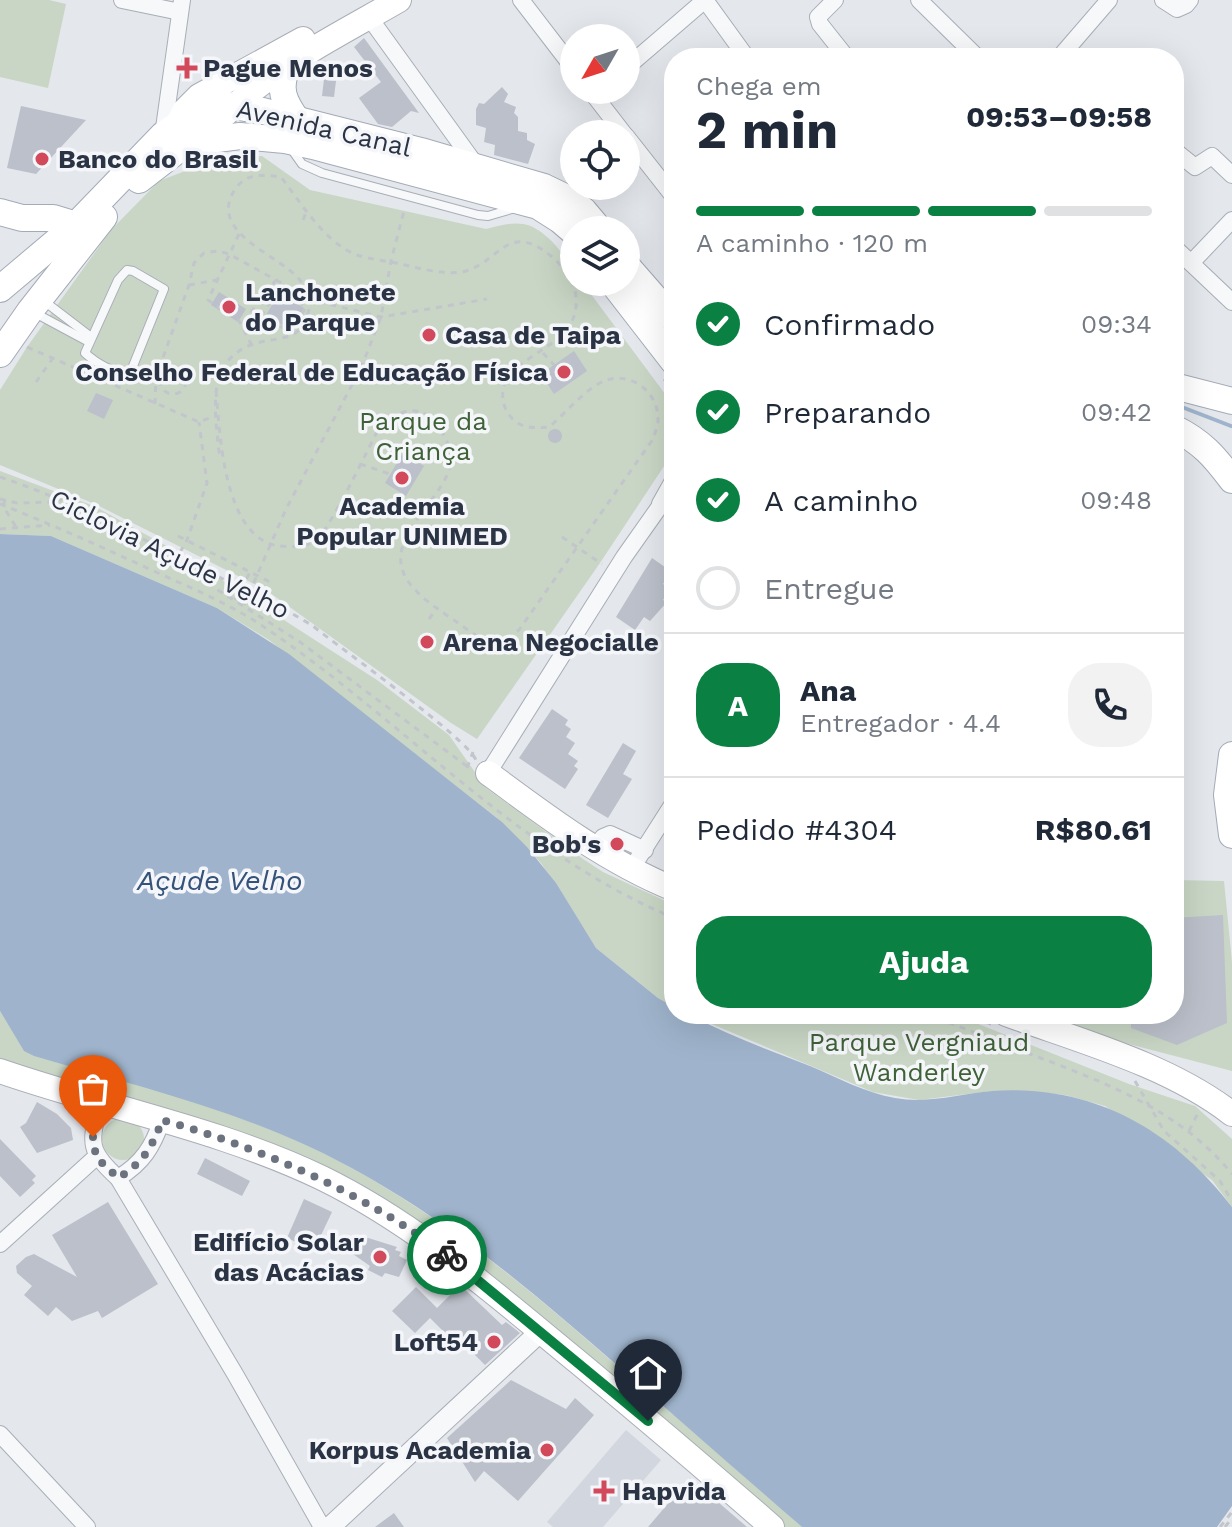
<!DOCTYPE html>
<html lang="pt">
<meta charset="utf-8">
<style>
body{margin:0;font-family:"Work Sans",sans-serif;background:#f2f2f3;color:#1f2937;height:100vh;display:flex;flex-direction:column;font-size:30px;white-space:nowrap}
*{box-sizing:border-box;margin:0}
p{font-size:26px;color:#747a83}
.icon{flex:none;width:44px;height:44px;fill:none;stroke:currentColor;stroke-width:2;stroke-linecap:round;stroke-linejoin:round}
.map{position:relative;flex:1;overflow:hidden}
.sheet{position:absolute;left:664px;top:48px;width:520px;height:976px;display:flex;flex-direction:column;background:#fff;border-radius:32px;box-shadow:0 8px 32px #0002}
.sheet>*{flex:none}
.needle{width:52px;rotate:231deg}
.fabs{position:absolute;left:560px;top:24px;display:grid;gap:16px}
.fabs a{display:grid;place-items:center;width:80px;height:80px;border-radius:50%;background:#fff;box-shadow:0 8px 32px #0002;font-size:40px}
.pin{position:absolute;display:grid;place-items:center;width:68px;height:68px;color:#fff;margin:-82px -34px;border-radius:50% 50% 50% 0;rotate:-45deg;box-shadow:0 0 8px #0007}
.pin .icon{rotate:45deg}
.courier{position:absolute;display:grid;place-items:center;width:80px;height:80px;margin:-40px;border:6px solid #0b8043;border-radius:50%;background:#fff;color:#222;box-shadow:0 2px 10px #0007}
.overview em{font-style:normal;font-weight:700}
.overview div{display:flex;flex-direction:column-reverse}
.overview{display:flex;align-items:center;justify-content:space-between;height:136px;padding:0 32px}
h1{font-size:52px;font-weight:700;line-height:60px}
.bar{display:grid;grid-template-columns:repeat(4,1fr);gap:12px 8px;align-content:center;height:96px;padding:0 32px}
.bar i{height:10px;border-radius:6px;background:#e0e1e3}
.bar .on{background:#0b8043}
.bar p{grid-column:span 4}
.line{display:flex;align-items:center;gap:20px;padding:0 32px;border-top:2px solid #e0e1e3}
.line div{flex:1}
.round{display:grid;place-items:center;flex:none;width:84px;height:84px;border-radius:32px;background:#f2f2f3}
ol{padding:0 32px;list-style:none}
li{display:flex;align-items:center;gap:24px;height:88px}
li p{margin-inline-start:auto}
li .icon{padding:8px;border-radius:50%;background:#0b8043;color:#fff;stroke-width:4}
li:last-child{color:#747a83}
li i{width:44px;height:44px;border:4px solid #e0e1e3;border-radius:50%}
.button{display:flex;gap:16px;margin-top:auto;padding:16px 32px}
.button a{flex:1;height:92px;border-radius:32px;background:#0b8043;color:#fff;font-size:32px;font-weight:700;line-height:92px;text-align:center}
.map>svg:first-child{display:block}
.built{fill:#d2d6de}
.green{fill:#c9d6c5}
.water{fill:#9fb4cc}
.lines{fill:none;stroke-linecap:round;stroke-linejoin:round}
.stream{stroke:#9fb4cc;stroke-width:4}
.building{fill:#bbc0ca}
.service-casing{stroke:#a9aeb7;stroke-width:10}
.minor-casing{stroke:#a9aeb7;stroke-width:18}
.tertiary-casing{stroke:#a9aeb7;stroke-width:22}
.secondary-casing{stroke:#a9aeb7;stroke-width:26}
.primary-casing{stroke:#a3abb8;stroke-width:28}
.path{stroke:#c2c5cb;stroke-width:3;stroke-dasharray:6 6;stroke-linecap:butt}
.service{stroke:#f7f8fa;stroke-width:8}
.minor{stroke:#f7f8fa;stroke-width:16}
.tertiary{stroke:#f7f8fa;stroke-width:20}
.secondary{stroke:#fff;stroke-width:24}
.primary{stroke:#fff;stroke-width:26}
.done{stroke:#6c737f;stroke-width:8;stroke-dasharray:0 14.4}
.route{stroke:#0b8043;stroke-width:10}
.poi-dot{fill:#d1495b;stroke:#f4f6f9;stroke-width:3}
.labels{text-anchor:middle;stroke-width:7;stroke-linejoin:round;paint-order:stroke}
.poi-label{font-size:26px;font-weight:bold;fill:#2b3445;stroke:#f4f6f9;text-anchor:start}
.street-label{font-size:26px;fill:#2b3445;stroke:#f4f6f9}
.park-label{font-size:26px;fill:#3f6138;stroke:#f4f6f9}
.water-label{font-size:28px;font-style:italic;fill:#34527a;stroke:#f4f6f9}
</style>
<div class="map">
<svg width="1232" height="1527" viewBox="0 0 1232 1527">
<rect width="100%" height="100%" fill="#e4e7ec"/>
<path class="built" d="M626,1430L661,1460L603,1527H553L547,1522Z"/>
<g class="green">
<path d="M0,0H49L66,4L48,88L0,77Z"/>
<path d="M262,156L310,190L486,229C498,226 511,222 523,224C545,227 574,262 574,282H582L674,406V451L600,563L477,739L451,723L266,590L95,504L0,465V390L27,347L111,230L159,181L222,157Z"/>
<path d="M0,471L94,506L183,555L377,680L449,735L486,788L583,859L603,872L674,905V1007L658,998L596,948L541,863L496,817L269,640L217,608L51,536L0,534Z"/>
<path d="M1174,880L1224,881L1232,962V1071L1060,1026L1027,1014H1174Z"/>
<path d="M0,1011L24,1050C120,1080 220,1104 311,1147C428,1203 527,1287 624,1372C683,1423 743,1475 802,1527H781L701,1456L308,1169L0,1064Z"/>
<path d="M688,1014H953L1129,1084L1195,1106L1232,1139V1207L1212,1180L1105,1106L1065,1095L1023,1091H992L919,1100L873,1092Z"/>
<circle cx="123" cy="1139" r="21"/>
</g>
<path class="water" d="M0,534L51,536L217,608L289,654L502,822L527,847L556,883L596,948L658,998L674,1007V1014H688C727,1035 769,1050 810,1066C838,1078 866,1093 895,1098C928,1104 960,1094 992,1091C1092,1084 1172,1129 1232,1207V1506L1217,1527H802C741,1474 680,1421 619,1367C524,1284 426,1201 310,1147C222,1106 126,1083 34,1056L24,1051L0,1011Z"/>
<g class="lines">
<path class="stream" d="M1174,404L1231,426"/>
</g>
<g class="building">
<path d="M364,38L419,113L411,111L392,127L378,124L359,98L381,82L354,47Z"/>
<path d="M324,79L336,81L334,97L322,96Z"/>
<path d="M502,87L508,94L504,102L516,107L514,113L518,117V131L527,133V140L535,144L528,164L494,155L495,145L484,142L486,128L476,125V109L479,103L484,104Z"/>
<path d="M21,106L86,120L36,174L7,168Z"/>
<path d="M219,292L246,309L238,322L211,305Z"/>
<path d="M279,293L304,308L290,330L266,315Z"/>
<path d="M574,351L587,371L554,394L541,374Z"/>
<path d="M96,393L113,400L104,419L87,411Z"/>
<circle cx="555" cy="436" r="7"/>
<path d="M403,453L424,466L406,496L385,483Z"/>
<path d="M652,558L672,572L663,584L670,589L663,600L667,602L650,621L644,617L635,630L616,617Z"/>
<path d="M552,709L568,720L565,725L571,729L566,737L575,743L568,754L578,761L574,766L578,769L565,789L519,758Z"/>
<path d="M623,743L636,751L623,774L632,779L608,818L586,805Z"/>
<path d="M1223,915L1227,1023L1177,1045L1131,1028V1014H1174V918Z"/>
<path d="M37,1102L57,1114L71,1128L73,1140L37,1153L20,1127L26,1123Z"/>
<path d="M0,1139L36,1176L32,1180L35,1183L20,1197L0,1176Z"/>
<path d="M205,1158L250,1181L242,1196L197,1174Z"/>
<path d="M304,1199L332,1212L314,1250L287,1238Z"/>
<path d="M108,1202L158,1284L102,1318L98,1311L72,1321L56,1307L48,1316L24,1295L32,1286L17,1273L16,1266L26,1257L34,1254L77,1277L52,1235Z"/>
<path d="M362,1236L397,1247L395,1250L401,1252L399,1256L407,1260L399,1277L385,1273L382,1277L368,1270L370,1266L353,1254Z"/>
<path d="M460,1285L502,1325L506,1322L520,1333L485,1365L473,1353L475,1351L455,1331L449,1337L430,1318L415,1333L392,1311L416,1287L437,1308Z"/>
<path d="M511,1380L566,1409L575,1398L594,1415L518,1501L484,1471L475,1482L447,1438Z"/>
<path d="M690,1478L747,1527H648Z"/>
<path d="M394,1513L404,1527H375Z"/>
</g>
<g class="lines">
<defs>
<g id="service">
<path d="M290,147L302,164L322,173L478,215L488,216L515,208"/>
<path d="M127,270L133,271L164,289L133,366L130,371C115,375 96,363 85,353L118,280Z"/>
<path d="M44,301L91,337"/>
<path d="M35,313L89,342"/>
</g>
<g id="minor">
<path d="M122,0L180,12"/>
<path d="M521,0L574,69"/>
<path d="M705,0L747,58"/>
<path d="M835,0L818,17L820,24L847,58"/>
<path d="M919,0L978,58"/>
<path d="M1163,0L1177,9L1186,5L1190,0"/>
<path d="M369,17L478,168"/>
<path d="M1059,58L1109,0"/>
<path d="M626,68L705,0"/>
<path d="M590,90L624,134"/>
<path d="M163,135L182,0"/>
<path d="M626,136L674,197"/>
<path d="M1174,150L1195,167L1212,156L1232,175"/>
<path d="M1174,247L1232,302"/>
<path d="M1191,263L1232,220"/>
<path d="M660,504L674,479"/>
<path d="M488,773L624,557L660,506L674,497"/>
<path d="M595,847L603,837L610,834L645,850"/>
<path d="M632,868L674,802"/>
<path d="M100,1102C91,1142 86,1149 118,1178L235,1374L322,1527"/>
<path d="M118,1178C143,1163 153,1146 162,1120"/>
<path d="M0,1244L96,1157"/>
<path d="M0,1434L87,1527"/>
</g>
<path id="tertiary" d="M330,1527L541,1331"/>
<g id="secondary">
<path d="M179,122L184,111L199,96L303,39"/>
<path d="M187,144C217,126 237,100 265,81C307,50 354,26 399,0"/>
<path d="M488,773C546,816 607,862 674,889"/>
<path d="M1006,1014C1080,1041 1169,1065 1232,1114"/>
<path d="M0,1071C107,1108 220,1129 322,1178C418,1225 496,1295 578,1362C643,1416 708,1471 772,1527"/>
</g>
<g id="primary">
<path d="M288,66C277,88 284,102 297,120"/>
<path d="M139,180L179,149L209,140L240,136L285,140L313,146L538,206L560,220L574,232"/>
<path d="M0,212L22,218H53L76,225"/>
<path d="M626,265L674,320"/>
<path d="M612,282L674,362"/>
<path d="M0,289L76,225L163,135L198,110L222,104L263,111L421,151L544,187L569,199L584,211L600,230"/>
<path d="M0,354L30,311L104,217"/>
<path d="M1174,386L1232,401"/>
<path d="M1174,428C1202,442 1214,456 1232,480"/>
<path d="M1232,755L1227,795L1232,835"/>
</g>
</defs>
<use href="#service" class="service-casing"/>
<use href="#minor" class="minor-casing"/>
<use href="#tertiary" class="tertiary-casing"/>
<use href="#secondary" class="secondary-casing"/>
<use href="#primary" class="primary-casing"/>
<g class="path">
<path d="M303,220L307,210"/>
<path d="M239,234L208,300L240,322L251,344"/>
<path d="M276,280L312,300L381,317L487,299"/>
<path d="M189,285L217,280"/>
<path d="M277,290L306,307L291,333L262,315Z"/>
<path d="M27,347L199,422L215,416"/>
<path d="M543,353L554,365"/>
<circle cx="173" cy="381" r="13"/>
<path d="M664,379L674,392"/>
<path d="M36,382L53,358"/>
<path d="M216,391C220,433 223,538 279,546C289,547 306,547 315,541C328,533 368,449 378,430C399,407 424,401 442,432C447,441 452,451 451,461C448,494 396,527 401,564C405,592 444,612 465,628C486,643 497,646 519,630L653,439C655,433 658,426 658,420C659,391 628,369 602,382C582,392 566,413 549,427C540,428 532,428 524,426C504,419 496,393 509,376C532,348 580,341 576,297C575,281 563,266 551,256C508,221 501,260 466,271C449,276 422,269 405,265C390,261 372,260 357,255C325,243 301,203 281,177C264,175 248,172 236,188C205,232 278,254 299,279C304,285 308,293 312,300C309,309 306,322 300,329C292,338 276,339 265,341C205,353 214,405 219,452L222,457"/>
<path d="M155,404L156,377L189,285L194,263L204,253L218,251L229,254L276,280L241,325"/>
<path d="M360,464L390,474"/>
<path d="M0,477C69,500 133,534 198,567C237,586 276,603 313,626C340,648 467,738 476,760"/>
<path d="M0,499L17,503L53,502L207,583L300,642L472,770"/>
<path d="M5,500L3,506L16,527"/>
<path d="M0,504C53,525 104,548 156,572C193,589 230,604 264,627C403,720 518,853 674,918"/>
<path d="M0,529L50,525"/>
<path d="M178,536L270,582"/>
<path d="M562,537L602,564"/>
<path d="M174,563L187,540L207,483L199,422"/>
<path d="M235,600L250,572"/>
<path d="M244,605L286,509L361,368L381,317L391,261L405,207"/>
<path d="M429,619L438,607"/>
<path d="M467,768L473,752"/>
<path d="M926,1014C966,1029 1006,1045 1046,1060C1116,1087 1183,1114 1232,1174"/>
<path d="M965,1014L991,1024"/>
<path d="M1135,1081L1164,1131L1220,1181L1232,1201"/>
<path d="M1189,1131L1198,1113"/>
<path d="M1220,1527L1232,1512"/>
<path d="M1225,1527L1232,1518"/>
</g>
<use href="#service" class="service"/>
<use href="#minor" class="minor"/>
<use href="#tertiary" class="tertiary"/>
<use href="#secondary" class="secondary"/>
<use href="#primary" class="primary"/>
</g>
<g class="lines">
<path class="done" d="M93,1137L96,1157L118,1178C143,1163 153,1146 162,1120C264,1149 361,1192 447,1255"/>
<path class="route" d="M447,1255L648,1421"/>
</g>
<g class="poi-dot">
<path d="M183 56h8v8h8v8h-8v8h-8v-8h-8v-8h8z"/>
<circle cx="42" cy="159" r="8"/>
<circle cx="229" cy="307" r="8"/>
<circle cx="429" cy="335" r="8"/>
<circle cx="564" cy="372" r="8"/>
<circle cx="402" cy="478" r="8"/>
<circle cx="427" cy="642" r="8"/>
<circle cx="617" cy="844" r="8"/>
<circle cx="380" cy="1257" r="8"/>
<circle cx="494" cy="1342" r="8"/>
<circle cx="547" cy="1450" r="8"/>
<path d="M600 1479h8v8h8v8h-8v8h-8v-8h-8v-8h8z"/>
</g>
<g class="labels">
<g class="poi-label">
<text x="203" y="77">Pague Menos</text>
<text x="58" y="168">Banco do Brasil</text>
<text x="245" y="301">Lanchonete<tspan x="245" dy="30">do Parque</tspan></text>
<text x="445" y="344">Casa de Taipa</text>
<text x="548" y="381" text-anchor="end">Conselho Federal de Educação Física</text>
<text x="402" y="515" text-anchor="middle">Academia<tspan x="402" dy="30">Popular UNIMED</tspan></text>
<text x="443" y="651">Arena Negocialle</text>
<text x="601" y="853" text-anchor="end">Bob's</text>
<text x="364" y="1251" text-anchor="end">Edifício Solar<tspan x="364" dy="30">das Acácias</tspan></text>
<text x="478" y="1351" text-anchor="end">Loft54</text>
<text x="531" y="1459" text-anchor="end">Korpus Academia</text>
<text x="622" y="1500">Hapvida</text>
</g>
<g class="street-label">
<text transform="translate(324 128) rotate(13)" y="9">Avenida Canal</text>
<text transform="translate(170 554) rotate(26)" y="9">Ciclovia Açude Velho</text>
</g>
<g class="park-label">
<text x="423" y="430">Parque da<tspan x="423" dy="30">Criança</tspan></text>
<text x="919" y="1051">Parque Vergniaud<tspan x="919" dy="30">Wanderley</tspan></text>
</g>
<g class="water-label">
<text x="220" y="890">Açude Velho</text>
</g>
</g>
</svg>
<div class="fabs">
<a><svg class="needle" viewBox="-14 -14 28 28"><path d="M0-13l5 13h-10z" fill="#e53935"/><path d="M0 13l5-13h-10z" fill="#747a83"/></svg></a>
<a><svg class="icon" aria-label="locate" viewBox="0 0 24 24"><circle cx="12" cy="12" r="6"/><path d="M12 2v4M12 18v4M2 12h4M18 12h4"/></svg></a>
<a><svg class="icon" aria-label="layers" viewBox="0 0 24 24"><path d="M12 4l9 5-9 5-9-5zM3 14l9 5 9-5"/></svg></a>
</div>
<div class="pin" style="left:93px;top:1137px;background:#ea580c"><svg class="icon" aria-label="bag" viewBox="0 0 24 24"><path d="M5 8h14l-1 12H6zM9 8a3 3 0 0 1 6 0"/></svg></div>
<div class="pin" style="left:648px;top:1421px;background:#1f2937"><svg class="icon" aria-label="home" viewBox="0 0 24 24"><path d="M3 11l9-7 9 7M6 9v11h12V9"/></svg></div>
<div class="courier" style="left:447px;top:1255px"><svg class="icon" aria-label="bike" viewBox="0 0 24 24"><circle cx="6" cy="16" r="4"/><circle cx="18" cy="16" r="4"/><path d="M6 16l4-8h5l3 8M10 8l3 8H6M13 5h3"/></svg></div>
<section class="sheet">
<div class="overview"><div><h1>2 min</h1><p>Chega em</p></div><em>09:53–09:58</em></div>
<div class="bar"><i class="on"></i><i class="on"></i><i class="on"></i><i></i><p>A caminho · 120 m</p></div>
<ol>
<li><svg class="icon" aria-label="check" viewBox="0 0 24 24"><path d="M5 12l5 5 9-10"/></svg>Confirmado<p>09:34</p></li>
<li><svg class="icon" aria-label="check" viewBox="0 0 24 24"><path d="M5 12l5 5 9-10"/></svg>Preparando<p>09:42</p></li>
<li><svg class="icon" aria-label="check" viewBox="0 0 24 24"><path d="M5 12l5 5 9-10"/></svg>A caminho<p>09:48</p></li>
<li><i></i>Entregue</li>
</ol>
<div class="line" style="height:144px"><b class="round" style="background:#0b8043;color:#fff">A</b><div><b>Ana</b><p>Entregador · 4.4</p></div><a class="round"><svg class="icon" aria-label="phone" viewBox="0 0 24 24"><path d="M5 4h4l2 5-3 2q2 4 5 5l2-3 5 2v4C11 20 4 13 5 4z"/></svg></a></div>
<div class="line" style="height:104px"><div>Pedido #4304</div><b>R$80.61</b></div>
<div class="button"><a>Ajuda</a></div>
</section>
</div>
